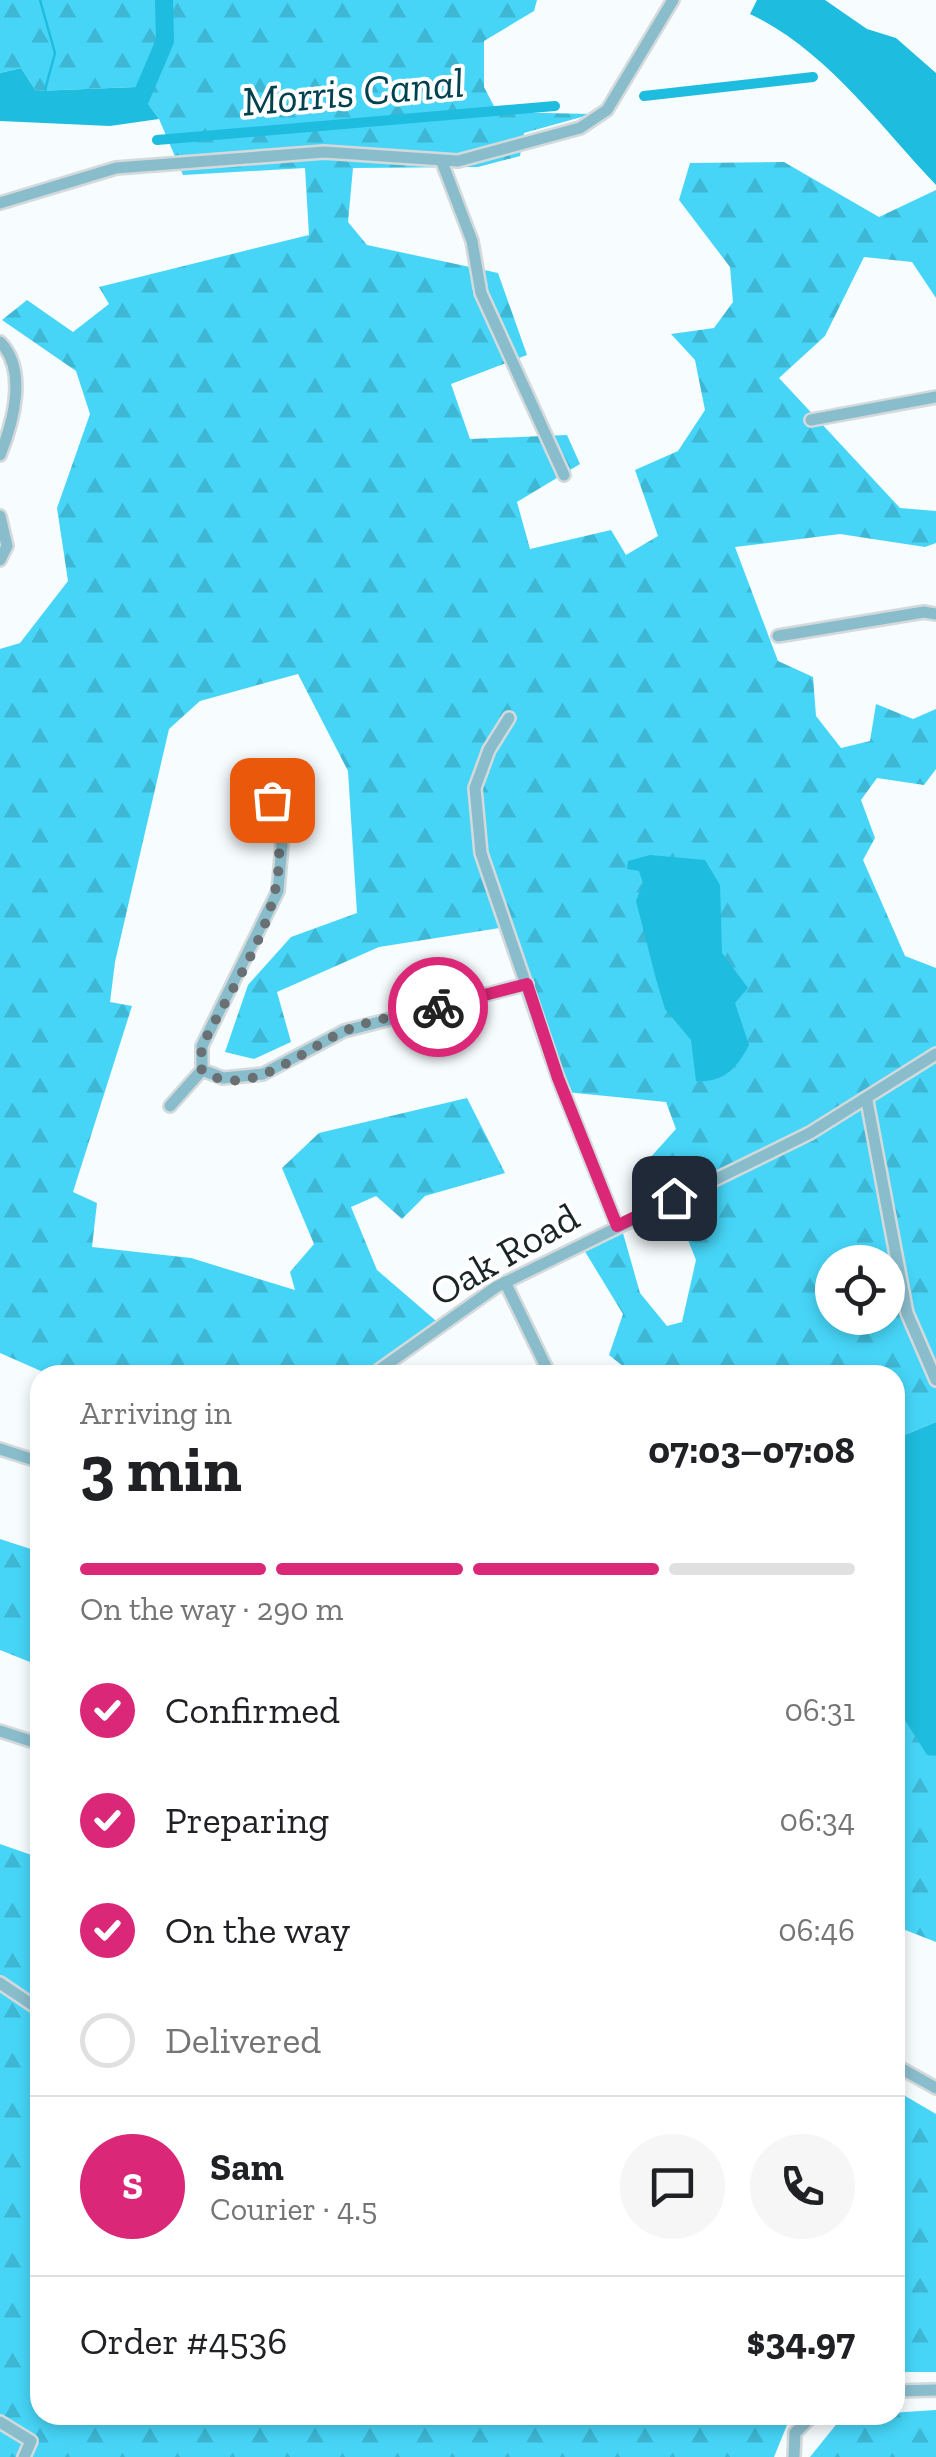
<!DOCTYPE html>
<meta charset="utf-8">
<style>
body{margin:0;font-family:"Zilla Slab",serif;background:#f6f6f6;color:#202124;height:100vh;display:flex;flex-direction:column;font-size:38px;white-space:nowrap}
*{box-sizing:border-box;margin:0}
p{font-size:32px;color:#757577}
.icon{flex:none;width:55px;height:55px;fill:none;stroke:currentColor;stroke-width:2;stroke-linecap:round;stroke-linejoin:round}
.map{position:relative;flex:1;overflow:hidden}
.side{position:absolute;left:30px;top:1365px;width:875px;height:1060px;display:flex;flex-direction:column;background:#fff;border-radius:30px;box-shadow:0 5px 15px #0003}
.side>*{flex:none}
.tools{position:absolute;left:815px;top:1245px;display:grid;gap:20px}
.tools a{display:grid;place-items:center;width:90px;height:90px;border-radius:50%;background:#fff;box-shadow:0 5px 15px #0003;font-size:50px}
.pin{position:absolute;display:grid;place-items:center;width:85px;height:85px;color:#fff;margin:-42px;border-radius:20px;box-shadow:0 5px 15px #0006}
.courier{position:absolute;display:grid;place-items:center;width:100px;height:100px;margin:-50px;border:8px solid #db2777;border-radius:50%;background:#fff;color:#222;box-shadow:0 2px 12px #0007}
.head em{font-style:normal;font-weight:800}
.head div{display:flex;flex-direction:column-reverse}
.head{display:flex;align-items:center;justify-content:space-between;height:170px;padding:0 50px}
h1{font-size:65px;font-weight:800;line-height:75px}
.bar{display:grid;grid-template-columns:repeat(4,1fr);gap:15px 10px;align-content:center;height:120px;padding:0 50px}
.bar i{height:12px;border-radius:8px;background:#e0e0e0}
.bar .on{background:#db2777}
.bar p{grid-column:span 4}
.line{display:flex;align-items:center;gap:25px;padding:0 50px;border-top:2px solid #e0e0e0}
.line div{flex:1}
.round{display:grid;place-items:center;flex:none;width:105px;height:105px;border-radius:52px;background:#f6f6f6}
ol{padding:0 50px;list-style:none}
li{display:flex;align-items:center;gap:30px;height:110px}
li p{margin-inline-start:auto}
li .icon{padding:10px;border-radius:50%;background:#db2777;color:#fff;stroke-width:4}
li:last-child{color:#757577}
li i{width:55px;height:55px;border:5px solid #e0e0e0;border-radius:50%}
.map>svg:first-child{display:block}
.forest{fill:url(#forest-firs);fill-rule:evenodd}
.water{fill:#1ebcde}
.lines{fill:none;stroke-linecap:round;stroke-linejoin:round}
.stream{stroke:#1ebcde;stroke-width:2.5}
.canal{stroke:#1ebcde;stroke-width:10}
.river{stroke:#1ebcde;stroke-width:18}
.minor-casing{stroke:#d4dadc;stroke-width:16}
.minor{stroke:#8abdcc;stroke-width:11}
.done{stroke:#687073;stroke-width:10;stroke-dasharray:0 18}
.route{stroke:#db2777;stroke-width:12}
.labels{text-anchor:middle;stroke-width:8;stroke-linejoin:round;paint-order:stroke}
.street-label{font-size:40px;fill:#1b2528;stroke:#fff}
.water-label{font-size:42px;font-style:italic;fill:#00414f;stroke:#fff}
</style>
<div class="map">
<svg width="936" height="2457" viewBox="0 0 936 2457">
<defs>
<pattern id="forest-firs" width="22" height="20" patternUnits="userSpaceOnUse" patternTransform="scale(2.5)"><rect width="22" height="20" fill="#46d5f7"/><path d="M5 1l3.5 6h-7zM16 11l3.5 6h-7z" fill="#3db7d4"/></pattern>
</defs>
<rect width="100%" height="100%" fill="#f7fcfe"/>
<g class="forest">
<path d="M0,0H537L534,11L484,41V87L497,112L592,114L524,133L520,156L478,167L353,168L348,222L367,245L498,273L527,355L451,384L470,439L567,435L580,464L517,502L530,549L611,530L626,555L658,536L635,470L678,451L705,410L695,360L671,334L714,328L733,302L730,267L679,200L690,163L784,162L879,217L936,190V298L912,262L864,257L825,336L779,378L900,508L936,511V543L925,547L840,534L735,547L778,661L813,677L816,716L841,748L870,741L876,704L913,719L936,709V769L924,785L877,778L861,800L875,838L863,860L905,956L936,968V1422L895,1439V1375H634L609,1355L623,1314L581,1245L621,1226L640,1293L667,1326L682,1322L696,1260L672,1200L657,1207L639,1170L676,1129L666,1102L566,1092L506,927L379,947L277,992L291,1042L254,1059L225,1052L248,985L291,937L357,913L348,771L298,674L200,701L169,729L115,962L110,1002L132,1006L73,1192L97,1203L92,1247L191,1258L295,1290L290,1272L314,1244L282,1168L319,1133L467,1098L505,1173L425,1196L402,1219L376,1196L351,1207L377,1270L442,1326L367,1375H50L0,1353V649L20,643L68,581L57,508L90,414L76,371L2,320L27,300L73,332L109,304L99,287L309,235L305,168L183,175L159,119L136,87L36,91L21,68L0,73ZM832,1262H888V1318H832Z"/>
<path d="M0,1539L40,1552V1666L0,1650Z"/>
<path d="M895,1705L927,1754L936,1756V1942L895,1926Z"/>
<path d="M0,1844L40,1858V2415H791L774,2457H0Z"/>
<path d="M895,2090L936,2114V2372H895Z"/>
<path d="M936,2410V2457H810L843,2416Z"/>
</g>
<g class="water">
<path d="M757,0H825L867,29L896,38L936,73V185C880,126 825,49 750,14Z"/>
<path d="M21,68L36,91L136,87L159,119L110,126L0,121V73Z"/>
<path d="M650,855L705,860L720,885L722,953L748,988L735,1003L749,1045C737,1068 724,1083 696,1081L691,1040L665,1009L656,979L636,901L643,883L639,871L627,869L628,861Z"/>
<path d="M936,1422V1756L927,1755L895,1705V1439Z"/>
</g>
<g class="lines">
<path class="stream" d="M40,0L55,53L45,90"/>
<g class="canal">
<path d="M644,96L813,77"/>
<path d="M157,140L555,106"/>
</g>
<path class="river" d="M127,101L139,102L165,41L164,0"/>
<defs>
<g id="minor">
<path d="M442,162L472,241L481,293L564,475"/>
<path d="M0,203L116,168L324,152L458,161L580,128L607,110L673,0"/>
<path d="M0,342C28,370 13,423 0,455"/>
<path d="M811,420L936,397"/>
<path d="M0,516L7,546L0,560"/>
<path d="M778,636L924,612L936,614"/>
<path d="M509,718L489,750L475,788L481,853L558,1078L617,1226"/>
<path d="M202,1070L223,1078L263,1074L344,1031L527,984"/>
<path d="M202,1070V1046L278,891L282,845L265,775"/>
<path d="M867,1101L907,1313L936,1380"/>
<path d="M170,1106L202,1070"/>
<path d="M505,1282L550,1375"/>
<path d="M372,1375L496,1287L810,1133L936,1054"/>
<path d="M0,1449L40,1462"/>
<path d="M0,1731L40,1744"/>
<path d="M0,1983L40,2010"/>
<path d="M895,2065L936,2088"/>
<path d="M895,2391L936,2390"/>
<path d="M0,2422L31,2441L24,2457"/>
<path d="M794,2457L795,2433L813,2415"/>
</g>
</defs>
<use href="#minor" class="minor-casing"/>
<use href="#minor" class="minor"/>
</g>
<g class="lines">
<path class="done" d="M272,800C299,900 245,960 202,1046L200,1068C243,1106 306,1047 345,1031C374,1018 407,1015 438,1007"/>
<path class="route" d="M438,1007L527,984L558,1078L617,1226L674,1198"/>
</g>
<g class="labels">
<g class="street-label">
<text transform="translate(504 1254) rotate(-30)" y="14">Oak Road</text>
</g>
<g class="water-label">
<text transform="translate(353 91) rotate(-5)" y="15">Morris Canal</text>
</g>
</g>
</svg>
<div class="tools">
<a><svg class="icon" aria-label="locate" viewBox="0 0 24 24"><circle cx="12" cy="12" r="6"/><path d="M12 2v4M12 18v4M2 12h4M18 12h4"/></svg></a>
</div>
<div class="pin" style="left:272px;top:800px;background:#ea580c"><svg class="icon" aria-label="bag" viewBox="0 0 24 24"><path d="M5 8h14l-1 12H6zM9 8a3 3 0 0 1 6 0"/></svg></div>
<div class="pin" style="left:674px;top:1198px;background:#1f2937"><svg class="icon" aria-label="home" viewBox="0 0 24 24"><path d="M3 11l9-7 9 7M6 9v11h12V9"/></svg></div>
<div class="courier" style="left:438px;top:1007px"><svg class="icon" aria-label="bike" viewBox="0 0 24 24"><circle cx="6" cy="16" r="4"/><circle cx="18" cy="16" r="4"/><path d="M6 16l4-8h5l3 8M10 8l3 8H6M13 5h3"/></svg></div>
<section class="side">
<div class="head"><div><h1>3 min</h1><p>Arriving in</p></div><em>07:03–07:08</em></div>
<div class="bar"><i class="on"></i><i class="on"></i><i class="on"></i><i></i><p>On the way · 290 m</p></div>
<ol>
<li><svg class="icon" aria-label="check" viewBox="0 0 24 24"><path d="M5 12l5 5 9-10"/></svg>Confirmed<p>06:31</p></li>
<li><svg class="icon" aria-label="check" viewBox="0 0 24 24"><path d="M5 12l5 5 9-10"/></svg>Preparing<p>06:34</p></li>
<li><svg class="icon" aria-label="check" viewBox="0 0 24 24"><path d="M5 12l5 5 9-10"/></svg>On the way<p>06:46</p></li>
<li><i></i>Delivered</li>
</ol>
<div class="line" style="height:180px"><b class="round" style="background:#db2777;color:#fff">S</b><div><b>Sam</b><p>Courier · 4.5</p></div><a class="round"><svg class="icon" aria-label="chat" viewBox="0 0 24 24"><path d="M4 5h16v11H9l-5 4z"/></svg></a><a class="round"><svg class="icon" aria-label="phone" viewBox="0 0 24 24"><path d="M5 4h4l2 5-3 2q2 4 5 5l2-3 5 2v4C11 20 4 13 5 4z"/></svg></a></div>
<div class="line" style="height:130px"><div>Order #4536</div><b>$34.97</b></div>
</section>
</div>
